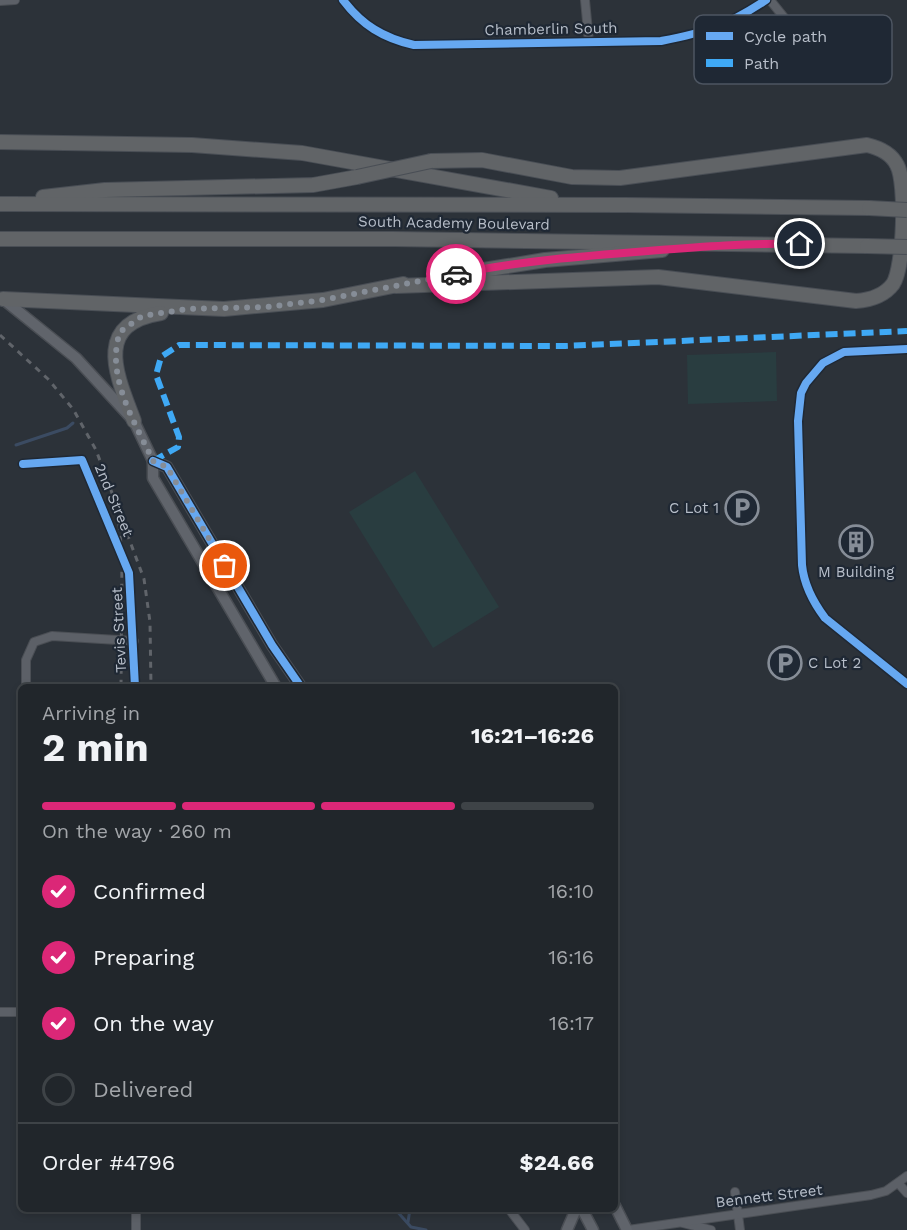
<!DOCTYPE html>
<meta charset="utf-8">
<style>
body{margin:0;font-family:"Work Sans",sans-serif;background:#2d3237;color:#f1f3f6;height:100vh;display:flex;flex-direction:column;font-size:22px;white-space:nowrap}
*{box-sizing:border-box;margin:0}
p{font-size:20px;color:#a2a5a9}
.icon{flex:none;width:33px;height:33px;fill:none;stroke:currentColor;stroke-width:2;stroke-linecap:round;stroke-linejoin:round}
.map{position:relative;flex:1;overflow:hidden}
.sheet{position:absolute;left:18px;top:684px;width:600px;height:528px;display:flex;flex-direction:column;background:#21262b;border-radius:9px;box-shadow:0 3px 9px #0003,0 0 0 2px #3e4347}
.sheet>*{flex:none}
.pin{position:absolute;display:grid;place-items:center;width:51px;height:51px;color:#fff;margin:-26px;border:3px solid #fff;border-radius:50%;box-shadow:0 2px 6px #0007}
.courier{position:absolute;display:grid;place-items:center;width:60px;height:60px;margin:-30px;border:4px solid #db2777;border-radius:50%;background:#fff;color:#222;box-shadow:0 2px 8px #0007}
.headline em{font-style:normal;font-weight:700}
.headline div{display:flex;flex-direction:column-reverse}
.headline{display:flex;align-items:center;justify-content:space-between;height:102px;padding:0 24px}
h1{font-size:39px;font-weight:700;line-height:45px}
.bar{display:grid;grid-template-columns:repeat(4,1fr);gap:9px 6px;align-content:center;height:72px;padding:0 24px}
.bar i{height:8px;border-radius:4px;background:#3e4347}
.bar .on{background:#db2777}
.bar p{grid-column:span 4}
.line{display:flex;align-items:center;gap:15px;padding:0 24px;border-top:2px solid #3e4347}
.line div{flex:1}
ol{padding:0 24px;list-style:none}
li{display:flex;align-items:center;gap:18px;height:66px}
li p{margin-inline-start:auto}
li .icon{padding:6px;border-radius:50%;background:#db2777;color:#fff;stroke-width:4}
li:last-child{color:#a2a5a9}
li i{width:33px;height:33px;border:3px solid #3e4347;border-radius:50%}
.map>svg:first-child{display:block}
.green{fill:#293d40}
.lines{fill:none;stroke-linecap:round;stroke-linejoin:round}
.stream{stroke:#3b4b62;stroke-width:3}
.street-casing{stroke:#4a4e54;stroke-width:10}
.secondary-casing{stroke:#4a4e54;stroke-width:13}
.highway-casing{stroke:#494e55;stroke-width:16}
.street{stroke:#5c6067;stroke-width:8}
.secondary{stroke:#60646b;stroke-width:10}
.highway{stroke:#616467;stroke-width:14}
.rail{stroke:#60646a;stroke-width:3;stroke-dasharray:6 6;stroke-linecap:butt}
.highway-bridge-casing{stroke:#494e55;stroke-width:16;stroke-linecap:butt}
.highway-bridge{stroke:#616467;stroke-width:14}
.quiet{stroke:#3fa9f5;stroke-width:6;stroke-dasharray:12 6;stroke-linecap:butt}
.cycleway-casing{stroke:#1f2834;stroke-width:11}
.cycleway{stroke:#66a8f1;stroke-width:8}
.done{stroke:#868d97;stroke-width:6;stroke-dasharray:0 10.8}
.route{stroke:#db2777;stroke-width:8}
.labels{text-anchor:middle;stroke-width:4.5;stroke-linejoin:round;paint-order:stroke}
.street-label{font-size:15px;fill:#b7bec9;stroke:#1f2834}
.poi-label{font-size:15px;fill:#b7bec9;stroke:#1f2834;text-anchor:end}
.key{fill:#1f2834;stroke:#4d5561;stroke-width:1.5}
.key-label{font-size:16px;fill:#b7bec9}
</style>
<div class="map">
<svg width="907" height="1230" viewBox="0 0 907 1230">
<rect width="100%" height="100%" fill="#2c3239"/>
<g class="green">
<path d="M776,352L777,401L688,404L687,355Z"/>
<path d="M415,471L499,607L433,648L349,512Z"/>
</g>
<g class="lines">
<g class="stream">
<path d="M16,445L67,428L73,423"/>
<path d="M395,1209L411,1227L426,1230"/>
<path d="M408,1222L410,1209"/>
</g>
<defs>
<g id="street">
<path d="M343,0C362,25 383,38 414,45L661,41C707,32 727,26 766,0"/>
<path d="M585,0L589,42"/>
<path d="M770,0L816,57"/>
<path d="M0,1L15,0"/>
<path d="M907,349L844,352L823,363L806,383L801,393L798,421L802,565C804,585 813,602 825,618L907,684"/>
<path d="M23,464L82,460L129,573L135,687"/>
<path d="M26,687V660L34,642L52,636L134,641"/>
<path d="M0,1012H21"/>
<path d="M899,1184L907,1193"/>
<path d="M735,1192L740,1230"/>
<path d="M509,1209L525,1230"/>
<path d="M683,1223L711,1230"/>
<path d="M136,1230V1209"/>
<path d="M628,1230L871,1195L886,1191L907,1176"/>
</g>
<g id="secondary">
<path d="M3,299L76,358L134,421L153,461L167,467L272,645L301,687"/>
<path d="M153,461V478L276,687"/>
<path d="M615,1206L627,1230"/>
<path d="M582,1209L593,1230"/>
<path d="M567,1230L576,1209"/>
</g>
<g id="highway">
<path d="M0,142L192,145L302,153L551,198"/>
<path d="M43,197L105,190L313,185L357,177"/>
<path d="M0,204L627,205L869,208"/>
<path d="M0,239H394L867,246"/>
<path d="M446,276L545,260L662,250"/>
<path d="M396,286L658,277L856,301C870,300 884,296 893,284C904,267 907,183 897,165C891,153 880,148 867,145L620,178L572,177L482,160L431,161"/>
<path d="M3,299L224,309L323,300L403,284"/>
<path d="M134,421C117,376 92,324 161,313"/>
</g>
</defs>
<use href="#street" class="street-casing"/>
<use href="#secondary" class="secondary-casing"/>
<use href="#highway" class="highway-casing"/>
<use href="#street" class="street"/>
<use href="#secondary" class="secondary"/>
<use href="#highway" class="highway"/>
<g class="rail">
<path d="M0,335L48,379L73,409L96,450L144,579L150,622L151,687"/>
<path d="M119,524L122,555L121,687"/>
</g>
<defs>
<g id="highway-bridge">
<path d="M357,177L431,161"/>
<path d="M869,208L907,210"/>
<path d="M867,246L907,247"/>
</g>
</defs>
<use href="#highway-bridge" class="highway-bridge-casing"/>
<use href="#highway-bridge" class="highway-bridge"/>
<path class="quiet" d="M153,461L178,447L179,437L156,375L161,357L179,345L565,346L907,331"/>
<defs>
<g id="cycleway">
<path d="M343,0C362,25 383,38 414,45L661,41C707,32 727,26 766,0"/>
<path d="M907,349L844,352L823,363L806,383L801,393L798,421L802,565C804,585 813,602 825,618L907,684"/>
<path d="M153,461L167,467L272,645L301,687"/>
<path d="M23,464L82,460L129,573L135,687"/>
</g>
</defs>
<use href="#cycleway" class="cycleway-casing"/>
<use href="#cycleway" class="cycleway"/>
</g>
<g class="lines">
<path class="done" d="M225,566L167,467L153,461C135,422 105,376 120,332L142,316L188,309L267,307L323,300L456,274"/>
<path class="route" d="M456,274C520,261 584,256 648,251C699,247 749,243 800,244"/>
</g>
<defs>
<symbol id="parking-ring" viewBox="-11 -11 22 22"><circle r="9.5" fill="#1f2834" stroke="#868d97" stroke-width="1.5"/><path d="M-3.5-5.5H1a3.5 3.5 0 0 1 0 7H-1V5.5H-3.5ZM-1-3.4V-.6H.8a1.4 1.4 0 0 0 0-2.8Z" fill="#868d97"/></symbol>
<symbol id="building-ring" viewBox="-11 -11 22 22"><circle r="9.5" fill="#1f2834" stroke="#868d97" stroke-width="1.5"/><path d="M-4-6H4V6H1V3H-1V6H-4ZM-2.5-4.3h1.7v1.8h-1.7ZM.8-4.3h1.7v1.8H.8ZM-2.5-1h1.7V.8h-1.7ZM.8-1h1.7V.8H.8Z" fill="#868d97"/></symbol>
</defs>
<g fill-rule="evenodd">
<use href="#parking-ring" x="723" y="489" width="38" height="38"/>
<use href="#building-ring" x="837" y="523" width="38" height="38"/>
<use href="#parking-ring" x="766" y="644" width="38" height="38"/>
</g>
<g class="labels">
<g class="street-label">
<text transform="translate(551 29) rotate(-1)" y="5">Chamberlin South</text>
<text transform="translate(454 223) rotate(1)" y="5">South Academy Boulevard</text>
<text transform="translate(114 500) rotate(67)" y="5">2nd Street</text>
<text transform="translate(119 630) rotate(-93)" y="5">Tevis Street</text>
<text transform="translate(769 1196) rotate(-7)" y="5">Bennett Street</text>
</g>
<g class="poi-label">
<text x="719" y="513">C Lot 1</text>
<text x="856" y="577" text-anchor="middle">M Building</text>
<text x="808" y="668" text-anchor="start">C Lot 2</text>
</g>
</g>
<rect x="694" y="15" width="198" height="69" rx="9" class="key"/>
<rect x="706" y="32" width="27" height="8" fill="#66a8f1"/>
<rect x="706" y="59" width="27" height="8" fill="#3fa9f5"/>
<g class="key-label">
<text x="744" y="42">Cycle path</text>
<text x="744" y="69">Path</text>
</g>
</svg>
<div class="pin" style="left:225px;top:566px;background:#ea580c"><svg class="icon" aria-label="bag" viewBox="0 0 24 24"><path d="M5 8h14l-1 12H6zM9 8a3 3 0 0 1 6 0"/></svg></div>
<div class="pin" style="left:800px;top:244px;background:#1f2937"><svg class="icon" aria-label="home" viewBox="0 0 24 24"><path d="M3 11l9-7 9 7M6 9v11h12V9"/></svg></div>
<div class="courier" style="left:456px;top:274px"><svg class="icon" aria-label="car" viewBox="0 0 24 24"><path d="M5 17H2v-5l4-1 3-4h7l3 4 3 1v5h-3M9 17h6M6 11h13"/><circle cx="7" cy="17" r="2"/><circle cx="17" cy="17" r="2"/></svg></div>
<section class="sheet">
<div class="headline"><div><h1>2 min</h1><p>Arriving in</p></div><em>16:21–16:26</em></div>
<div class="bar"><i class="on"></i><i class="on"></i><i class="on"></i><i></i><p>On the way · 260 m</p></div>
<ol>
<li><svg class="icon" aria-label="check" viewBox="0 0 24 24"><path d="M5 12l5 5 9-10"/></svg>Confirmed<p>16:10</p></li>
<li><svg class="icon" aria-label="check" viewBox="0 0 24 24"><path d="M5 12l5 5 9-10"/></svg>Preparing<p>16:16</p></li>
<li><svg class="icon" aria-label="check" viewBox="0 0 24 24"><path d="M5 12l5 5 9-10"/></svg>On the way<p>16:17</p></li>
<li><i></i>Delivered</li>
</ol>
<div class="line" style="height:78px"><div>Order #4796</div><b>$24.66</b></div>
</section>
</div>
